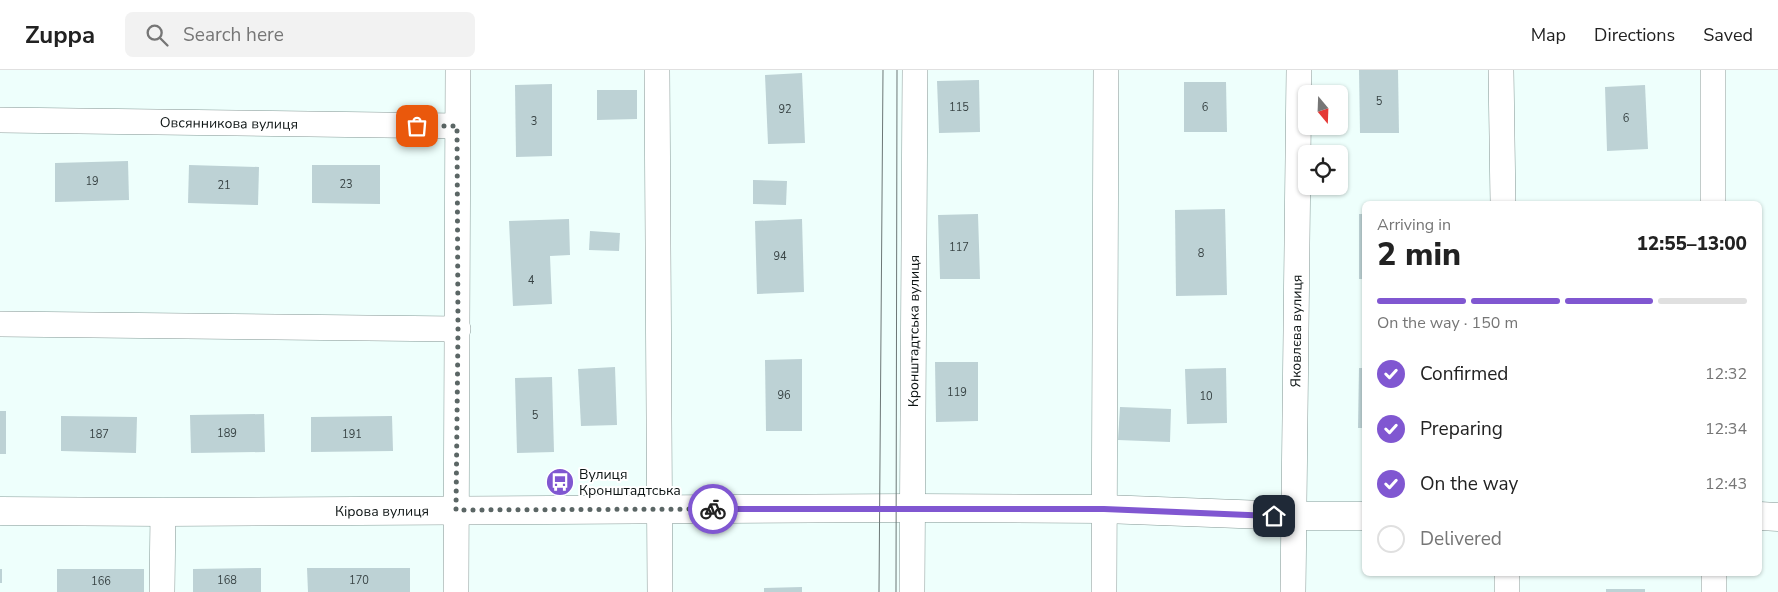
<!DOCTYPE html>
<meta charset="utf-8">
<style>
body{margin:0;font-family:"Nunito Sans",sans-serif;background:#f2f2f2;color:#222;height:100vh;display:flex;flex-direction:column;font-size:19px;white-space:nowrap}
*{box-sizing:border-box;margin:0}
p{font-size:16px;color:#767676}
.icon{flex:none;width:28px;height:28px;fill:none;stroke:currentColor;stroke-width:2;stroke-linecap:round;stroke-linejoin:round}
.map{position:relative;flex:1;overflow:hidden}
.drawer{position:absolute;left:1362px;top:131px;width:400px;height:375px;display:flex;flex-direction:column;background:#fff;border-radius:8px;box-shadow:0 1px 4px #0004}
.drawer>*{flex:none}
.needle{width:32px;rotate:161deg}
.fabs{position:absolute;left:1298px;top:15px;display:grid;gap:10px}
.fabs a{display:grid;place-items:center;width:50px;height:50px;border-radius:8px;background:#fff;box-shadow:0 1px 4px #0004;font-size:25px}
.pin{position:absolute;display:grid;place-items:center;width:42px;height:42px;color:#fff;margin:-21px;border-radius:10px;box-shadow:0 2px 8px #0006}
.courier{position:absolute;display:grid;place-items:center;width:50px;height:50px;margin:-25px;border:4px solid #8057d1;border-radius:50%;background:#fff;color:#222;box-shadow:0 1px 6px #0007}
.head em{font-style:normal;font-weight:800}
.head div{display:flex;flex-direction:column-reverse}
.head{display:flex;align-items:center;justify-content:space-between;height:85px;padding:0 15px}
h1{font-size:32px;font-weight:800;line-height:38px}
.bar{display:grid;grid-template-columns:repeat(4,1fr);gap:8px 5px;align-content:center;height:60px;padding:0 15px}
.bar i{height:6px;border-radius:4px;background:#e0e0e0}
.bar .current{background:#8057d1}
.bar p{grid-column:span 4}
ol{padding:0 15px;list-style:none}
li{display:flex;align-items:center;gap:15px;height:55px}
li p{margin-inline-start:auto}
li .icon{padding:5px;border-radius:50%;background:#8057d1;color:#fff;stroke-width:4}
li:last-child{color:#767676}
li i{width:28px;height:28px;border:2px solid #e0e0e0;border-radius:50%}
header{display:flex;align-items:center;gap:30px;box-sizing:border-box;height:70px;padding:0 25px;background:#fff;border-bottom:1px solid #e0e0e0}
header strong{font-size:24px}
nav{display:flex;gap:28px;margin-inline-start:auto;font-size:18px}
.search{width:350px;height:45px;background:#f2f2f2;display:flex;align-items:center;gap:12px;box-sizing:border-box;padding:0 18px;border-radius:8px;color:#767676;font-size:19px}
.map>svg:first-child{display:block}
.building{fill:#bdd2d5}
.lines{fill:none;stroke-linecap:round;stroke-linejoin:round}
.minor-casing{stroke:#849895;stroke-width:26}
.major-casing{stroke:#849895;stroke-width:29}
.minor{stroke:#fff;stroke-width:25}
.major{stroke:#fff;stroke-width:28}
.tram{stroke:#6c7776;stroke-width:1}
.done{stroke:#5b6665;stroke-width:5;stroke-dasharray:0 9}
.route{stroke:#8057d1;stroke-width:6}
.labels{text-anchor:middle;stroke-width:4;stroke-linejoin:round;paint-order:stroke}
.number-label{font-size:11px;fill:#384344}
.street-label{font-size:14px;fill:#0c1313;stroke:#fff}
.poi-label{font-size:14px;fill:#0c1313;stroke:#fff;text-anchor:start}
</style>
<header>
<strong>Zuppa</strong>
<div class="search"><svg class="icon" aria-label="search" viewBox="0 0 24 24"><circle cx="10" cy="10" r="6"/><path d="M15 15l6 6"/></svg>Search here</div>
<nav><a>Map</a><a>Directions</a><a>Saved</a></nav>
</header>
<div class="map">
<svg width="1778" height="522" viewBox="0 0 1778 522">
<rect width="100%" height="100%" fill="#eefffc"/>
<g class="building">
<path d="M1359,0H1398L1399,63H1360Z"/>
<path d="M802,3L805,73L768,74L765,5Z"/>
<path d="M979,10L980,62L939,63L937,11Z"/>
<path d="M1184,12H1226L1227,62H1184Z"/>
<path d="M552,14V86L516,87L515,15Z"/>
<path d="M1645,15L1648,79L1607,81L1605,17Z"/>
<path d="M597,20H637V49L597,50Z"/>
<path d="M128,91L129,130L55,132V93Z"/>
<path d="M189,95L259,97L258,135L188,133Z"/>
<path d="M312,95H380V134L312,133Z"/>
<path d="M753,110L787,111L786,135L753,134Z"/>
<path d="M1225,139L1227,225L1176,226L1175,140Z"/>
<path d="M978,144L980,209H940L938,145Z"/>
<rect x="1359" y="144" width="6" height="65"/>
<path d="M569,149L570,185L550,186L552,234L513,236L509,151Z"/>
<path d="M802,149L804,222L757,224L755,151Z"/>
<path d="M590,161L620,163L619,181L589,180Z"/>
<path d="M802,289V361H766L765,290Z"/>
<path d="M935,292H978V351L936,352Z"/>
<path d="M615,297L617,355L581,356L578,299Z"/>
<path d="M1226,298L1227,353L1187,354L1185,299Z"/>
<path d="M1359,298H1365V358H1358Z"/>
<path d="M552,307L554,382L517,383L515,308Z"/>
<path d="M1120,337L1171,339L1170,372L1118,370Z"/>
<rect x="0" y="341" width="6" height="43"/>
<path d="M264,344L265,382L191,383L190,345Z"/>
<path d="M61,346L137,347L136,383L61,381Z"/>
<path d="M392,346L393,381L311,382V347Z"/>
<path d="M261,498V522H193V499Z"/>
<path d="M307,498H410V522H308Z"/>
<rect x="0" y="499" width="2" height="14"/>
<rect x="57" y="499" width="87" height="23"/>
<path d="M802,517V522H764V518Z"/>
<rect x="1606" y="519" width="39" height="3"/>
</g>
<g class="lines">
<defs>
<g id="minor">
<path d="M657,0L660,522"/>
<path d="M1501,0L1503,134"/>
<path id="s1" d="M0,50L457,56"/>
<path d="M1713,134V0"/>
<path d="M0,254L458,259"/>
<path d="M1714,504V522"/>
<path d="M162,522L163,442"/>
<path d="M456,522L458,0"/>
<path id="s2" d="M912,522L915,0"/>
<path d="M1104,522L1106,0"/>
<path id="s3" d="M1293,522L1299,0"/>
<path d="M1507,522V504"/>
</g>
<g id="major">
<path id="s4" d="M0,441L163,442L912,438L1104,439L1293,446H1365"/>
<path d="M1760,446L1778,447"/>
</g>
</defs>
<use href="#minor" class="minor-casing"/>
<use href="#major" class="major-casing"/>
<use href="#minor" class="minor"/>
<use href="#major" class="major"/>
<g class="tram">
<path d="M879,522L883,0"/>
<path d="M896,522L897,0"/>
</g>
</g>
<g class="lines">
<path class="done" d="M417,56H457L458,259L456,440L713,439"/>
<path class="route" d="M713,439H1104L1274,446"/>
</g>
<defs>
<symbol id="bus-disc" viewBox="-11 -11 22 22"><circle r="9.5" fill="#8057d1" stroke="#fff"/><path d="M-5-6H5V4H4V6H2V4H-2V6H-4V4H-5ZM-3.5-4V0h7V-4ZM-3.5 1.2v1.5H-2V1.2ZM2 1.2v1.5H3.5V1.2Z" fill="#fff"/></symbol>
</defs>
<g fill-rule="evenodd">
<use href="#bus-disc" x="544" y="396" width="32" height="32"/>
</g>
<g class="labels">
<g class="number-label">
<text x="1379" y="35">5</text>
<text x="959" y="41">115</text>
<text x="1205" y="41">6</text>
<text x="785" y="43">92</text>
<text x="1626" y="52">6</text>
<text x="534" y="55">3</text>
<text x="92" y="115">19</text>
<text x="346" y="118">23</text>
<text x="224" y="119">21</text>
<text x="959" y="181">117</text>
<text x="1201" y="187">8</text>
<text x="780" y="190">94</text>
<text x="531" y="214">4</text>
<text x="957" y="326">119</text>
<text x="784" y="329">96</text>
<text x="1206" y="330">10</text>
<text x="535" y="349">5</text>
<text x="227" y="367">189</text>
<text x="99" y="368">187</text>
<text x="352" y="368">191</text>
<text x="227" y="514">168</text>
<text x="359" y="514">170</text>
<text x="101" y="515">166</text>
</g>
<g class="street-label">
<text dy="5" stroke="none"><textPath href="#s1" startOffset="229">Овсянникова вулиця</textPath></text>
<text dy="5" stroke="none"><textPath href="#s2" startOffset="261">Кронштадтська вулиця</textPath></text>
<text dy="5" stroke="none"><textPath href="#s3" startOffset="261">Яковлєва вулиця</textPath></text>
<text dy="5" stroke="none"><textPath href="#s4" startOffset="382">Кірова вулиця</textPath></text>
</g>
<g class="poi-label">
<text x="579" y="409">Вулиця<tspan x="579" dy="16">Кронштадтська</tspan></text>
</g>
</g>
</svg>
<div class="fabs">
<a><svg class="needle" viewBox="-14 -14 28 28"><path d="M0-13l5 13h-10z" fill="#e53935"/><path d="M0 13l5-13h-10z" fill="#767676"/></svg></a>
<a><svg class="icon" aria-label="locate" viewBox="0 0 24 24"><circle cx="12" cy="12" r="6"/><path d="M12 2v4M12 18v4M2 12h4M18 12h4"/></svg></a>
</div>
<div class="pin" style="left:417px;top:56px;background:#ea580c"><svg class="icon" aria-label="bag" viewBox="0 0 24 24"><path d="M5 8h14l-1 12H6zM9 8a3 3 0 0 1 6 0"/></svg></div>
<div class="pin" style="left:1274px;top:446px;background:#1f2937"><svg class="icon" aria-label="home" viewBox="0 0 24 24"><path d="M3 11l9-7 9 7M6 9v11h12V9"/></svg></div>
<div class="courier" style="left:713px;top:439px"><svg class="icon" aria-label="bike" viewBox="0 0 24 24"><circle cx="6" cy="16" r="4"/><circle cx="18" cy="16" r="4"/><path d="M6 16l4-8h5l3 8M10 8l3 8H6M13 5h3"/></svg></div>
<section class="drawer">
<div class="head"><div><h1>2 min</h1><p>Arriving in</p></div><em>12:55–13:00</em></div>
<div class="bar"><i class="current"></i><i class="current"></i><i class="current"></i><i></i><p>On the way · 150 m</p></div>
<ol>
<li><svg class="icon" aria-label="check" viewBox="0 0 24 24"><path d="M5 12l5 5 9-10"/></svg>Confirmed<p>12:32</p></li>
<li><svg class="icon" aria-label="check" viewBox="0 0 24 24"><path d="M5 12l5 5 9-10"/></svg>Preparing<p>12:34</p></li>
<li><svg class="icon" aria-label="check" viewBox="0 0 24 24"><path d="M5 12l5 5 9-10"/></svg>On the way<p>12:43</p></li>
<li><i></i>Delivered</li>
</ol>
</section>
</div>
